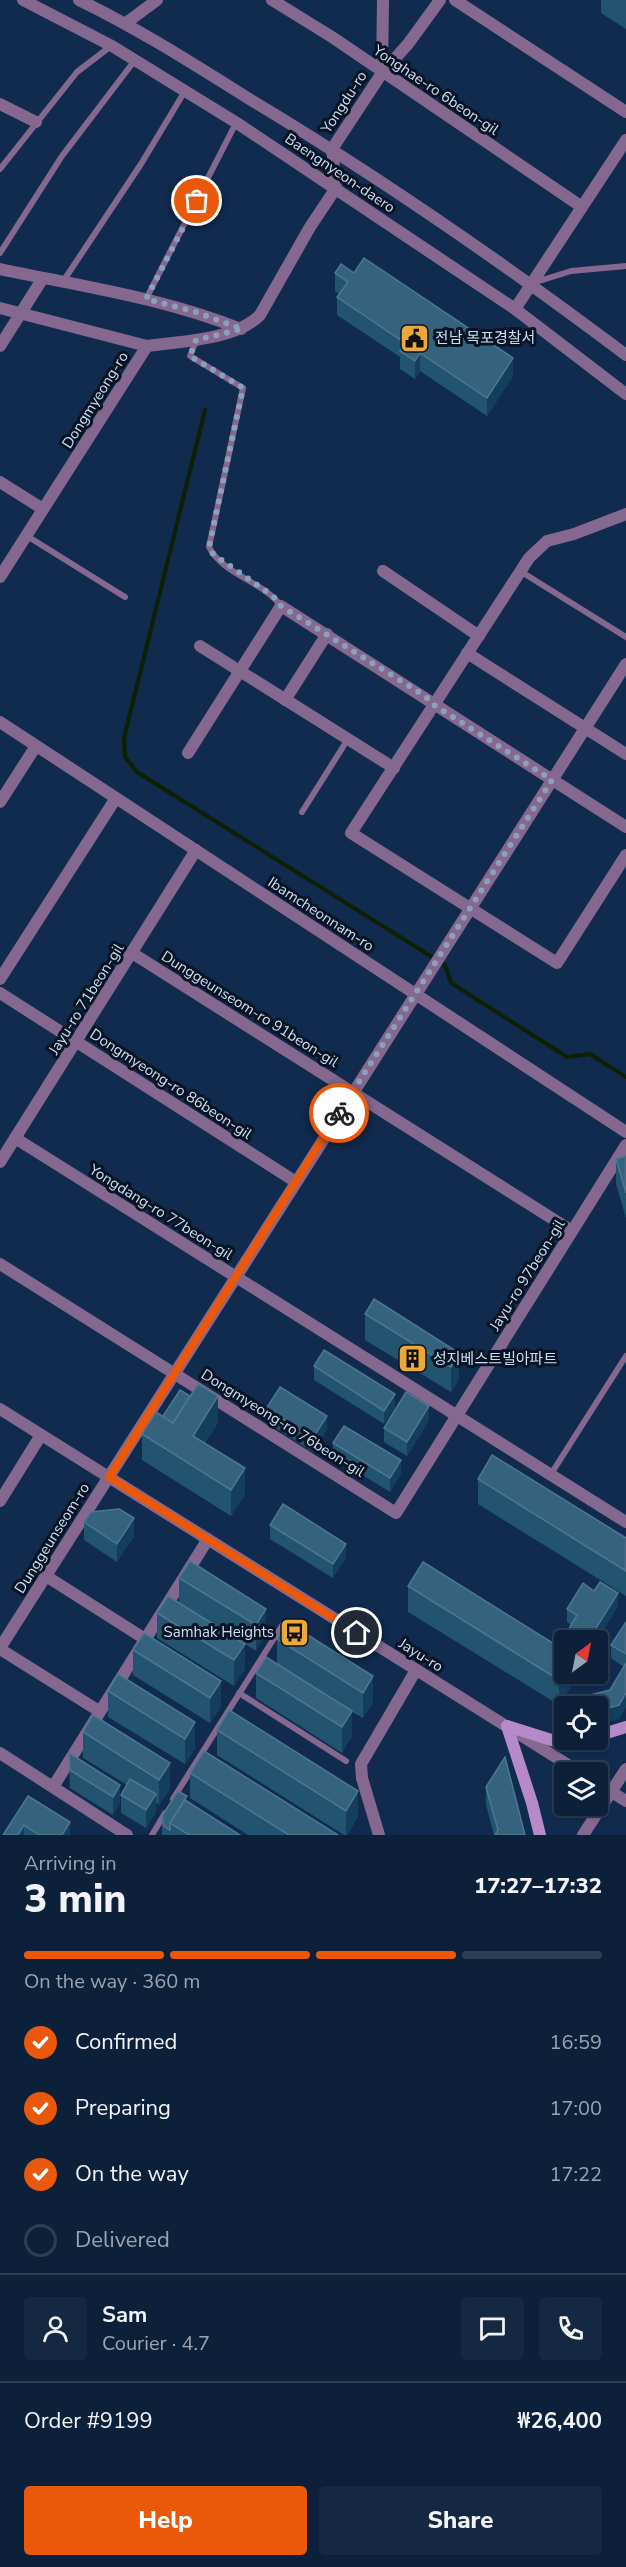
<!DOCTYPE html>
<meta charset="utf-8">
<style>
body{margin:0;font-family:"Nunito Sans","Noto Sans KR",sans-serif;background:#152842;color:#f1f3f6;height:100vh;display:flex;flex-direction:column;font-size:22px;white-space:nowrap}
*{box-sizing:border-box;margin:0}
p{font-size:20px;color:#9aa3af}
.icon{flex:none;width:33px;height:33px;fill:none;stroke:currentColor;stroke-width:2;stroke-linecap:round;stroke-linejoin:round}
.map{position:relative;height:1835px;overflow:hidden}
.side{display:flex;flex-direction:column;background:#0c203a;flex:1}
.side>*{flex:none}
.needle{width:39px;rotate:32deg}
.fabs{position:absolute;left:554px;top:1630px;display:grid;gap:12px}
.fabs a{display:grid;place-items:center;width:54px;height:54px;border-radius:6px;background:#0c203a;box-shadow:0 2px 4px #0004,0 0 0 2px #2c3e54;font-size:30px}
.pin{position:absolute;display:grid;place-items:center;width:51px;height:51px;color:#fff;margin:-26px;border:3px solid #fff;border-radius:50%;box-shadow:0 2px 6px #0007}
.courier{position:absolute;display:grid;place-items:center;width:60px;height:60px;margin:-30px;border:4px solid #ea580c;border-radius:50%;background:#fff;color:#222;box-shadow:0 2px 8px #0007}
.overview em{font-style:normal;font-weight:800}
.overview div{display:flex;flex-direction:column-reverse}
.overview{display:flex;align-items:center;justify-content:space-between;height:102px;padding:0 24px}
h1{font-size:39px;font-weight:800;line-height:45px}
.bar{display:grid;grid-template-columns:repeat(4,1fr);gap:9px 6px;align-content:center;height:72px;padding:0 24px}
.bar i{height:8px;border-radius:4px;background:#2c3e54}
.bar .current{background:#ea580c}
.bar p{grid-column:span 4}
.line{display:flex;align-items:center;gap:15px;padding:0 24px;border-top:2px solid #2c3e54}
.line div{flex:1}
.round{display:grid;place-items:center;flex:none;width:63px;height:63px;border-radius:6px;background:#152842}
ol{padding:0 24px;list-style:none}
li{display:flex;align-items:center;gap:18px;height:66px}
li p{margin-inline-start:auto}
li .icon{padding:6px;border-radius:50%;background:#ea580c;color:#fff;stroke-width:4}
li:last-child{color:#9aa3af}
li i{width:33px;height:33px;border:3px solid #2c3e54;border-radius:50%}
.button{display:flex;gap:12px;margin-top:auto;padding:12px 24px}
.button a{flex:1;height:69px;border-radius:6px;background:#ea580c;color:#fff;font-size:24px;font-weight:800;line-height:69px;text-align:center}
.button a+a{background:#152842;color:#f1f3f6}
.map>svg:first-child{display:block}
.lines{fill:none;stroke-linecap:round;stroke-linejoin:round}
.stream{stroke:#0d2003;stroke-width:4}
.service{stroke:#846890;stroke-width:6}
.minor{stroke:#846890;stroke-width:12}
.tertiary{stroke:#846890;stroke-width:12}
.secondary{stroke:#b689c9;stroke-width:12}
.wall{fill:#22546f}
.shaded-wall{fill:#133e5c}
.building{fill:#35637e;stroke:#4d7790;stroke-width:1.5}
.done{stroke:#8ca0bb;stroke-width:6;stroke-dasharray:0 10.8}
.route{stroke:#ea580c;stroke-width:8}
.labels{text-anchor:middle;stroke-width:6;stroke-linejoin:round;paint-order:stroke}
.street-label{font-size:15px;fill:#cfdff6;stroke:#081423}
.poi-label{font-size:15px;fill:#cfdff6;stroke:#081423;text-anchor:start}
</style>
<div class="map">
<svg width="626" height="1835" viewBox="0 0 626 1835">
<rect width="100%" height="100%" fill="#102b4e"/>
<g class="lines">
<path class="stream" d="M205,410L124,738L125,757L137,772L445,965L451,983L567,1057L590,1054L626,1077"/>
<g class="service">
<path d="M0,169L77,72L111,46"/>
<path d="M0,253L62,156L135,60"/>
<path d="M64,280L141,164L185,91"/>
<path d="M536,282L571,271L626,266"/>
<path d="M146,299L236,123"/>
<path d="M196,341L190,356L243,388L209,547C223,575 263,581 281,606"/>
<path d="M27,536L125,597"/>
<path d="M520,571L626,637"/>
<path d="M302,812L348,739"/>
<path d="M551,1474L626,1356"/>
<path d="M239,1693L346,1761"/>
<path d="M173,1799L283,1624"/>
<path d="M152,1835L165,1813"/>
</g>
<g class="minor">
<path d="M272,0L332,37L582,207"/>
<path d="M455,0L626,112"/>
<path d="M126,23L157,0"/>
<path d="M382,73L383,0"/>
<path d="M0,104L36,122"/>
<path d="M332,149L382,73L408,44L440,0"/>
<path d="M0,269C81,286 164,298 241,329"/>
<path d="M0,308L147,346"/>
<path d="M515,309L626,140"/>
<path d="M0,346L43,278"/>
<path d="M0,482L43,509"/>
<path d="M626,514L574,534L547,541L529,558L351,833L557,963L626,855"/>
<path d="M383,571L479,636"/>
<path d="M200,646L394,768"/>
<path d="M467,653L626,754"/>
<path d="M285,700L327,634"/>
<path d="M0,722L626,1132"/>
<path d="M188,753L281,606L626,827"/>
<path d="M0,802L36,746"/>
<path d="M132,953L572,1231"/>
<path d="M0,979L116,798"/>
<path d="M0,993L296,1182"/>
<path d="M15,1138L626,1522"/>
<path d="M0,1162L196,850"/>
<path d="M0,1264L396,1513L626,1145"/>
<path d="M0,1501L41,1435"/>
<path d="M46,1576L145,1639"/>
<path d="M0,1649L99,1711"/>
<path d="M0,1753L127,1835"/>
<path d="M53,1787L208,1539"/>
<path d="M379,1835L362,1778L361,1764L416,1670"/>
</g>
<g class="tertiary">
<path d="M23,0L112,46L237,123L515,309L626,394"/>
<path d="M79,0C139,29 195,65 251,100C381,178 505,264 626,355"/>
<path d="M0,577L147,346C181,341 236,340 260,315L310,227L336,188L332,149"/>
<path d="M0,1409L581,1773"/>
<path d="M0,1648L626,664"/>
<path d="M597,1783L626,1801"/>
<path d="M583,1835L626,1769"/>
</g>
<g class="secondary">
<path d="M507,1726L532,1803L540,1835"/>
<path d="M507,1726L561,1743L579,1740"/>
<path d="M597,1736L626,1727"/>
</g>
</g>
<g class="wall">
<path d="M601,0H626V29L601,13Z"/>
<path d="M335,273L513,376L487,416L420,371L415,379L400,369V357L337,315V297L339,294L335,291Z"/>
<path d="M626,1156V1218L616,1184V1159Z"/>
<path d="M365,1314L459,1353V1379L451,1392L365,1340Z"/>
<path d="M314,1366L395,1408L384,1424L314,1380Z"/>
<path d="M266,1409L327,1429L313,1452L266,1422Z"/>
<path d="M163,1416L218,1422L205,1443L245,1494L231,1516L142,1460V1434Z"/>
<path d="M429,1420L407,1456L384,1442V1428Z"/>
<path d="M333,1443L401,1474L390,1492L333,1457Z"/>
<path d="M478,1479L626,1538V1596L478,1504Z"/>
<path d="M84,1522L134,1536L117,1562L84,1540Z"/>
<path d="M270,1525L346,1558L333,1578L270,1539Z"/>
<path d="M190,1561L266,1634L256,1651L245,1644V1669L234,1686L157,1638V1613L179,1603V1578Z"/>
<path d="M408,1586L574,1674V1681L559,1705L408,1612Z"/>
<path d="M594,1591L618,1606L596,1641H566V1634L571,1625L567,1622V1609Z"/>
<path d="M287,1622L373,1702L363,1718L352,1712V1736L342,1753L256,1698V1673L277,1663V1639Z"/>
<path d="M626,1622V1707L619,1719L610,1690L624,1667L611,1658V1645Z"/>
<path d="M144,1633L221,1706L210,1723L133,1675V1650Z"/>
<path d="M118,1674L195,1748L185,1764L108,1717V1691Z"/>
<path d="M564,1711V1731L561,1729V1715Z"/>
<path d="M93,1715L170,1789L159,1805L156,1803V1812L146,1828L121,1813V1795L127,1785L83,1758V1732Z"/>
<path d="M217,1730L358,1816L347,1835H344L217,1755Z"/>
<path d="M69,1753L120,1803L113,1815L70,1788Z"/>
<path d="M190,1773L338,1835H248L190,1798Z"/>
<path d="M486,1787L525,1835H494L486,1805Z"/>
<path d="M28,1796L70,1835H3Z"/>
<path d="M187,1801L240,1835H162V1816Z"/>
</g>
<g class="shaded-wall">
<path d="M420,353V371L415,379V361Z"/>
<path d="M513,358V376L487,416V398Z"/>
<path d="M459,1353V1379L451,1392V1367Z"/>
<path d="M395,1394V1408L384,1424V1411Z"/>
<path d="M218,1396V1422L193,1461V1436Z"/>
<path d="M429,1406V1420L407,1456V1442Z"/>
<path d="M327,1416V1429L313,1452V1438Z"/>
<path d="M401,1460V1474L390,1492V1478Z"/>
<path d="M245,1468V1494L231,1516V1490Z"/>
<path d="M134,1518V1536L117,1562V1544Z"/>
<path d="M346,1544V1558L333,1578V1564Z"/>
<path d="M618,1593V1606L596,1641H588Z"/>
<path d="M266,1609V1634L256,1651V1625Z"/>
<path d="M245,1644V1669L234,1686V1660Z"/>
<path d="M564,1672V1674H574V1681L559,1705V1680Z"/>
<path d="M373,1676V1702L363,1718V1693Z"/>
<path d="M221,1681V1706L210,1723V1698Z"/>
<path d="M626,1693V1707L619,1719L597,1725V1711Z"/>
<path d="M352,1711V1736L342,1753V1727Z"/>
<path d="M195,1722V1748L185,1764V1739Z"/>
<path d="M170,1763V1789L159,1805V1780Z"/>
<path d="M120,1785V1803L113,1815V1797Z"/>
<path d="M358,1791V1816L346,1835V1811Z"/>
<path d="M156,1794V1812L146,1828V1810Z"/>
<path d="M70,1822V1835H62Z"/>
<path d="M24,1825V1835H18Z"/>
</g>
<g class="building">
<path d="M364,258L513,358L487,398L420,353L415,361L400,351L405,343L337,297L348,282L335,273L341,264L354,273Z"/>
<path d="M626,1156V1193L616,1159Z"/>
<path d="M374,1299L459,1353L451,1367L365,1314Z"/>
<path d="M324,1350L395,1394L384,1411L314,1366Z"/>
<path d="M198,1384L218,1396L193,1436L245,1468L231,1490L142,1434L156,1412L173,1423Z"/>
<path d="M280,1387L327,1416L313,1438L266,1409Z"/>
<path d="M180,1390L190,1396L173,1423L163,1416Z"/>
<path d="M406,1392L429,1406L407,1442L384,1428Z"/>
<path d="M344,1426L401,1460L390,1478L333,1443Z"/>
<path d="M492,1455L626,1538V1571L478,1479Z"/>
<path d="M283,1504L346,1544L333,1564L270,1525Z"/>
<path d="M119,1509L134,1518L117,1544L84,1522L91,1512Z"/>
<path d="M190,1561L266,1609L256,1625L179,1578Z"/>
<path d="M423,1562L564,1650V1672L559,1680L408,1586Z"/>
<path d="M600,1582L618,1593L588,1641H577L566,1634L577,1615L567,1609L583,1583L594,1591Z"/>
<path d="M168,1596L245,1644L234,1660L157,1613Z"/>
<path d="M287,1622L373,1676L363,1693L277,1639Z"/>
<path d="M626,1622V1654L611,1645Z"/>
<path d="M144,1633L221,1681L210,1698L133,1650Z"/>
<path d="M266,1657L352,1711L342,1727L256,1673Z"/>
<path d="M626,1663V1693L619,1705L597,1711V1707H566L571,1700L610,1690Z"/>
<path d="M118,1674L195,1722L185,1739L108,1691Z"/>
<path d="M229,1710L358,1791L346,1811L217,1730Z"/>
<path d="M93,1715L170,1763L159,1780L83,1732Z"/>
<path d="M204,1751L338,1835H289L190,1773Z"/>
<path d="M69,1753L120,1785L113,1797L70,1770Z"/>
<path d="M505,1757L525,1835H495L498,1830L486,1787Z"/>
<path d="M130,1779L156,1794L146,1810L121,1795Z"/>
<path d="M178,1791L187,1796L170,1823V1830L164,1826L162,1816Z"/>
<path d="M28,1796L70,1822L62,1835H39L24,1825L18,1835H3Z"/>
<path d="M185,1800L240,1835H189L170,1823Z"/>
</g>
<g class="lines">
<path class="done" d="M197,201L146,299L196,312L242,329L196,340L190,356L243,388L209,547L213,554L273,596L281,606L425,696L434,705L552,780L339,1113"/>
<path class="route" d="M339,1113L109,1477L357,1633"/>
</g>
<defs>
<symbol id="civic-square" viewBox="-11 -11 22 22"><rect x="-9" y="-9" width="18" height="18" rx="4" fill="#eca93a" stroke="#081423"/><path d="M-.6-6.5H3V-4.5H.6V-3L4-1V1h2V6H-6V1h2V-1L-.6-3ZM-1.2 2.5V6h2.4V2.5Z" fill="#111"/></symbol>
<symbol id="building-square" viewBox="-11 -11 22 22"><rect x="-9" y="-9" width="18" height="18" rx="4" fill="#eca93a" stroke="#081423"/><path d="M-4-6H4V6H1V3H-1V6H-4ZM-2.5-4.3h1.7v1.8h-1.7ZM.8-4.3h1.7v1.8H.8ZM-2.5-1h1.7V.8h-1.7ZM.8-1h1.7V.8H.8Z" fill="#111"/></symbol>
<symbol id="bus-square" viewBox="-11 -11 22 22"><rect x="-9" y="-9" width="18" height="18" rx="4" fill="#eca93a" stroke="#081423"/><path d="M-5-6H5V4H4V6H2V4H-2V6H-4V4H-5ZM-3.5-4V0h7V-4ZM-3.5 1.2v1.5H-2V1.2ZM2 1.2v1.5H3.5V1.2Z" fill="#111"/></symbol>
</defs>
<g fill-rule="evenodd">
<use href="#civic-square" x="398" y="322" width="33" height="33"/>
<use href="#building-square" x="396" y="1342" width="33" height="33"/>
<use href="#bus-square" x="278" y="1616" width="33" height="33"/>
</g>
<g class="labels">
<g class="street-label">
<text transform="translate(436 90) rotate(34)" y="5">Yonghae-ro 6beon-gil</text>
<text transform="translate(344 102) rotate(-57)" y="5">Yongdu-ro</text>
<text transform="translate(340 173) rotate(34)" y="5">Baengnyeon-daero</text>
<text transform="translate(95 400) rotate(-58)" y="5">Dongmyeong-ro</text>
<text transform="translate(321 914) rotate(33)" y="5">Ibamcheonnam-ro</text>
<text transform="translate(86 999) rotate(-58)" y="5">Jayu-ro 71beon-gil</text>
<text transform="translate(250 1009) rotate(32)" y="5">Dunggeunseom-ro 91beon-gil</text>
<text transform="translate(171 1084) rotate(33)" y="5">Dongmyeong-ro 86beon-gil</text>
<text transform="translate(161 1212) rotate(32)" y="5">Yongdang-ro 77beon-gil</text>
<text transform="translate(527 1275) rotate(-58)" y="5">Jayu-ro 97beon-gil</text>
<text transform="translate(283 1423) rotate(32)" y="5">Dongmyeong-ro 76beon-gil</text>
<text transform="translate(52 1538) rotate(-58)" y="5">Dunggeunseom-ro</text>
<text transform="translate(421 1655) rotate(32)" y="5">Jayu-ro</text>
</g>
<g class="poi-label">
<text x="435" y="343">전남 목포경찰서</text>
<text x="433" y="1364">성지베스트빌아파트</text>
<text x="274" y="1637" text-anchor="end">Samhak Heights</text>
</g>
</g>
</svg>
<div class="fabs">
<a><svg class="needle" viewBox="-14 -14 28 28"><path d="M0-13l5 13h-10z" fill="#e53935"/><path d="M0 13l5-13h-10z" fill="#9aa3af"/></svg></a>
<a><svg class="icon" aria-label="locate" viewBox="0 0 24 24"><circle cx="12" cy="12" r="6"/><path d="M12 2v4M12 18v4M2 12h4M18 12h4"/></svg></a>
<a><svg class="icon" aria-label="layers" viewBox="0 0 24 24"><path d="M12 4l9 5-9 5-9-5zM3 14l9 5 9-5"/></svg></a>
</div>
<div class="pin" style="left:197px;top:201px;background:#ea580c"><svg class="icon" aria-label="bag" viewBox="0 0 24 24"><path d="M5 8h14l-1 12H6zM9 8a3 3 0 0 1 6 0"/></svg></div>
<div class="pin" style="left:357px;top:1633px;background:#1f2937"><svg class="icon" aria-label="home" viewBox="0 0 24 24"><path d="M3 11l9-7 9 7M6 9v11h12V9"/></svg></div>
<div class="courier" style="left:339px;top:1113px"><svg class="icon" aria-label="bike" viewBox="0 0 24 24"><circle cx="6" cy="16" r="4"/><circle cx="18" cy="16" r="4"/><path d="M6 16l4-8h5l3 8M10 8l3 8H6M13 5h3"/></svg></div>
</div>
<section class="side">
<div class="overview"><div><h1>3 min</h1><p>Arriving in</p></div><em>17:27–17:32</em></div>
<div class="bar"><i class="current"></i><i class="current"></i><i class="current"></i><i></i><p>On the way · 360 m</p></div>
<ol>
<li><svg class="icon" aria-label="check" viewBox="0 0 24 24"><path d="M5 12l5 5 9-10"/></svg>Confirmed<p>16:59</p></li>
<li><svg class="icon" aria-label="check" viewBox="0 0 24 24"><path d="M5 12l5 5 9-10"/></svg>Preparing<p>17:00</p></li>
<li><svg class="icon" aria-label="check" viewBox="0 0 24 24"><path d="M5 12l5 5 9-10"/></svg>On the way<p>17:22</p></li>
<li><i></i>Delivered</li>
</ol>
<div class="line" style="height:108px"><a class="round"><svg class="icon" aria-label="person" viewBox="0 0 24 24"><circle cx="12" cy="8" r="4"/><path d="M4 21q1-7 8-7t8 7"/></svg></a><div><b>Sam</b><p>Courier · 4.7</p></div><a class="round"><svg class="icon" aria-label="chat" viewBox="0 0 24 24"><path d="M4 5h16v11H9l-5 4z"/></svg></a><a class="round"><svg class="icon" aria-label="phone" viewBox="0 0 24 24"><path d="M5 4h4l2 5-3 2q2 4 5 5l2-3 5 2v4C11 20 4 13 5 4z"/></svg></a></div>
<div class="line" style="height:78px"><div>Order #9199</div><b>₩26,400</b></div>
<div class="button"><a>Help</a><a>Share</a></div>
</section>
